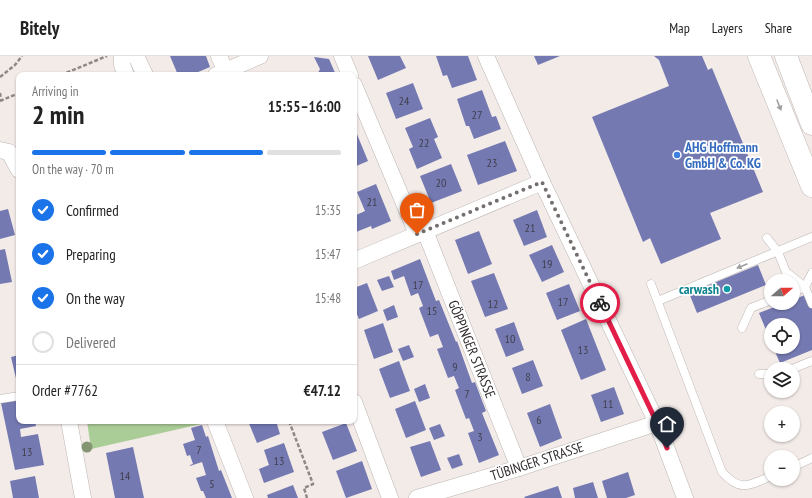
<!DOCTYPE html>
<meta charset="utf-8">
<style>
body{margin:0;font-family:"PT Sans Narrow",sans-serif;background:#f2f2f2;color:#222;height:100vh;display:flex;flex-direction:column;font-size:15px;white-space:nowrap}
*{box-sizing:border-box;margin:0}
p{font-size:13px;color:#767676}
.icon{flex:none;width:22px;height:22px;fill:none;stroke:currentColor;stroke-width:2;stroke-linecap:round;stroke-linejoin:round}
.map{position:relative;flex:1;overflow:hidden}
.drawer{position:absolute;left:16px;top:16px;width:341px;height:352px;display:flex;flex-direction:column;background:#fff;border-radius:8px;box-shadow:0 1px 3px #0004}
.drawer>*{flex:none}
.needle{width:26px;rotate:70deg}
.controls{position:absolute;left:764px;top:218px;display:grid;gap:8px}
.controls a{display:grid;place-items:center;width:36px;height:36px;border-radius:50%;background:#fff;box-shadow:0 1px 3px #0004;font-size:20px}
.pin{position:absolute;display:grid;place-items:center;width:34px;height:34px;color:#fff;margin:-41px -17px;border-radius:50% 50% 50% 0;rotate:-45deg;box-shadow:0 0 4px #0007}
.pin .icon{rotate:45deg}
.courier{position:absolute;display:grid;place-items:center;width:40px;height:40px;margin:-20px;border:3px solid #e11d48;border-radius:50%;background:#fff;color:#222;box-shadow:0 1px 5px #0007}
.overview em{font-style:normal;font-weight:600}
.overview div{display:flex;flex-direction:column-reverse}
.overview{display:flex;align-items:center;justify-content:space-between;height:68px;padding:0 16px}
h1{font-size:26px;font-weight:600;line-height:30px}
.bar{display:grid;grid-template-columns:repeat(4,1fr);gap:6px 4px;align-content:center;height:48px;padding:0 16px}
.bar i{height:5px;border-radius:3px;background:#e0e0e0}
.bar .active{background:#1a73e8}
.bar p{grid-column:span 4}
.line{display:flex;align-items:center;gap:10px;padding:0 16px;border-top:1px solid #e0e0e0}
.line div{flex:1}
ol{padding:0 16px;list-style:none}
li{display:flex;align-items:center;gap:12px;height:44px}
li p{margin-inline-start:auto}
li .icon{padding:4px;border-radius:50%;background:#1a73e8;color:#fff;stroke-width:4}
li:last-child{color:#767676}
li i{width:22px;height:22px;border:2px solid #e0e0e0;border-radius:50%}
header{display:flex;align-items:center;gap:24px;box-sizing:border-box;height:56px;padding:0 20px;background:#fff;border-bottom:1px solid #e0e0e0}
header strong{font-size:19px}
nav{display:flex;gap:22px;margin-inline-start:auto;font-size:14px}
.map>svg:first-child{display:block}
.green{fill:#aacc96}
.building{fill:#7479b1}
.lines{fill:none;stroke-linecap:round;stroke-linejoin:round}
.lane-casing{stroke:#bcb5b2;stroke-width:9}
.street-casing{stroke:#bcb5b2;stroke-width:17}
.secondary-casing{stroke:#bcb5b2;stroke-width:23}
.path{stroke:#8e8987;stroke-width:2.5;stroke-dasharray:4 2;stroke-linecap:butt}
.lane{stroke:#fff;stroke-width:8}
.street{stroke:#fff;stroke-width:16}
.secondary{stroke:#fff;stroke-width:22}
.tree{fill:#859472}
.oneway{fill:#a1a0a0}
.done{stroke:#746f6d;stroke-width:4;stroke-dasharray:0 7.2}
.route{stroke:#e11d48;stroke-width:5}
.shop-dot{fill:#3f7fe0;stroke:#fff;stroke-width:1.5}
.culture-dot{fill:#0f9aa8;stroke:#fff;stroke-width:1.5}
.labels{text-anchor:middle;stroke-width:3.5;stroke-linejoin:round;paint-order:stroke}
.number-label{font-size:12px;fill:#403f4c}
.shop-label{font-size:14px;font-weight:bold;fill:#366cbe;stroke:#fff;text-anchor:start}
.culture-label{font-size:14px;font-weight:bold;fill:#0d838f;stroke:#fff;text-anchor:end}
.street-label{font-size:14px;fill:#2f2c2b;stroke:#fff}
</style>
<header>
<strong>Bitely</strong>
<nav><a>Map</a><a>Layers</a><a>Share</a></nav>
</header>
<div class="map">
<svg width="812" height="442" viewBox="0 0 812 442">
<rect width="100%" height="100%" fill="#f3ebe8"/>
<path class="green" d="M87,365H210V366L91,393Z"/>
<g class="building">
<path d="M170,0H206L210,11L191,19H178Z"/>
<path d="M368,0H400L406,12L378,24Z"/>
<path d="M436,0H468L477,24L452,32L447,19L443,20Z"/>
<path d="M534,0H560L538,9Z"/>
<path d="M654,0H702L708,14L712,12L763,136L710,157L721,183L661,208L650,182L643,186L592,61L669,30L659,4Z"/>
<path d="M314,1L329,3L336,19H317L320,13Z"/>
<path d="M273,16L274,19H265Z"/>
<path d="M413,27L423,53L396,63L386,37Z"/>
<path d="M482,34L492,61L496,60L501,73L474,83L469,70H466L457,43Z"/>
<path d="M430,62L438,81L434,83L442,102L417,113L409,93L413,91L405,72Z"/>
<path d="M354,71L368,105L354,111Z"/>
<path d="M505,85L517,115L478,129L467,99Z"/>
<path d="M451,108L462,135L431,147L420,120Z"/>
<path d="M376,128L391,165L372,173L371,170L356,176L354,160L365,155L357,136Z"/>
<path d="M8,153L15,179L0,183V155Z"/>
<path d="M537,154L547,181L524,190L513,164Z"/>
<path d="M479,175L492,208L468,218L455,184Z"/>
<path d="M552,189L564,216L542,226L529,199Z"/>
<path d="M5,193L12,226L0,228V194Z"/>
<path d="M420,203L436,245L439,244L456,286L457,285L472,327L475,326L486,355L482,357L499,399L479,407L468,377L474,375L469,362L466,363L455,334L459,332L454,320L448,322L437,293L443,291L438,278L430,281L419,252L423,250L418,237L411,240L404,220L394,224L391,215Z"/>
<path d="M758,209L766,229L697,257L689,237Z"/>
<path d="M494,217L508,253L485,261L471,225Z"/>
<path d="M389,220L394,231L382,235L377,224Z"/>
<path d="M367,227L378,255L359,263L354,251V232Z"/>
<path d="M569,228L580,255L557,264L546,237Z"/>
<path d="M812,236V294L780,307L773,291H793V269H771V286L759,257L785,247H793V244Z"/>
<path d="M394,249L398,261L387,265L383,254Z"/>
<path d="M586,263L606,314L581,324L561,274Z"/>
<path d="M514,266L524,294L506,301L495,273Z"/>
<path d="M383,267L393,296L374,303L364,274Z"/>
<path d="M409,289L414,301L403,305L398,293Z"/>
<path d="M19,299V330L18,331L11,301Z"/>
<path d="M533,304L543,330L522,338L512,312Z"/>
<path d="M399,305L410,335L390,342L379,313Z"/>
<path d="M425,328L430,342L419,346L414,333Z"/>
<path d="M614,331L624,358L601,366L591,339Z"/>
<path d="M19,344V365H35L36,370L20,373L21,381L38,378L44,409L15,414L1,347Z"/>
<path d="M415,345L426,374L406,382L395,353Z"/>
<path d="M550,348L562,382L540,391L527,357Z"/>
<path d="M248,365H276L280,378L257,387Z"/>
<path d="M346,367L357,395L333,404L322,376Z"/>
<path d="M440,368L445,380L434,384L429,372Z"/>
<path d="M202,369L206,381L208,380L219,415L221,414L232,442H206L203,435H201L196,422L206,419L202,406L190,410V409L193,408L190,399L187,400L183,388L195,384L191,372Z"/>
<path d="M430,385L441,414L421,421L410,391Z"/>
<path d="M284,387L294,416L264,427L259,413L269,409L264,394Z"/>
<path d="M133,391L144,442H115L106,397Z"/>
<path d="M459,398L463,409L452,413L447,402Z"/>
<path d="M362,405L372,433L346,442L336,415Z"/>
<path d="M628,416L635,439L626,442H607L602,425Z"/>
<path d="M35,420L39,442H13L10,425Z"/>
<path d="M593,426L598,442H575L573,432Z"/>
<path d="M293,429L298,442H268L267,439Z"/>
<path d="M558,430L562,442H525L524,441Z"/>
</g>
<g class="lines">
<defs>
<g id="lane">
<path d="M767,182L778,196L786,216L805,231L793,236"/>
<path d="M812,217L805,231L812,248"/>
<path d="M651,228L722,416C740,436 748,430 771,420"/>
<path d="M658,245L812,181"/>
<path d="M742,272L751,252L771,244"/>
<path d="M792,313L812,305"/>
<path d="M759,318H771"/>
<path d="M0,343L19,340"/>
<path d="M793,411L812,402"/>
</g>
<g id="street">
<path d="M124,0L122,2V9L126,19"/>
<path d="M136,0L145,19"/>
<path d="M219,0L225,14"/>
<path d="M342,0L350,19"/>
<path d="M486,0L542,126L657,367L685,442"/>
<path d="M216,19L260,0"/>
<path d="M354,29L417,178"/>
<path d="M0,94L9,96L19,114"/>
<path d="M425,175L519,412"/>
<path d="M354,205L542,126"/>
<path d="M354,346L390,442"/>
<path d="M69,365L83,442"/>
<path d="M215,365L245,442"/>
<path d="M417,442L519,412L657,367"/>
</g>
<g id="secondary">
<path d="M759,0L812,130"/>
<path d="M786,0L812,68"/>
</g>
</defs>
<use href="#lane" class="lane-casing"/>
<use href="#street" class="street-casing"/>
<use href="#secondary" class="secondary-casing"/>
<g class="path">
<path d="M61,19L107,0"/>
<path d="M0,21L15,9L22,0"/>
<path d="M0,37L1,44"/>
<path d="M0,45L19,37"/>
<path d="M289,365L313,428L304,432L307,442"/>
</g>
<use href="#lane" class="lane"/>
<use href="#street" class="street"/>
<use href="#secondary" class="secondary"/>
</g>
<circle class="tree" cx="87" cy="391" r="5.5"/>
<defs><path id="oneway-solid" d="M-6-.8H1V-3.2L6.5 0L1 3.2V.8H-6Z"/></defs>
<g class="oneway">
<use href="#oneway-solid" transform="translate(779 49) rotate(68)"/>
<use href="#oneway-solid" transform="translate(742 210) rotate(157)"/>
</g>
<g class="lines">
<path class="done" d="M417,178L542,126L600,247"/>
<path class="route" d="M600,247L657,367L667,392"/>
</g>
<circle class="shop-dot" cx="677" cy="99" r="4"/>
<circle class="culture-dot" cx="727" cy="233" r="4"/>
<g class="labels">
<g class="number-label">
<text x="404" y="49">24</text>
<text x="477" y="63">27</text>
<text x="424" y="91">22</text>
<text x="492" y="111">23</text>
<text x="441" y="131">20</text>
<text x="372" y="150">21</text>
<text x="530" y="176">21</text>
<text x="547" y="212">19</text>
<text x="418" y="233">17</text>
<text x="563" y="250">17</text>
<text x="493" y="252">12</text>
<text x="432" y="259">15</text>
<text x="510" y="287">10</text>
<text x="583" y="298">13</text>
<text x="455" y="315">9</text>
<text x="528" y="325">8</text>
<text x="467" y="342">7</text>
<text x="608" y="352">11</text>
<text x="539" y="368">6</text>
<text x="480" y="385">3</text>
<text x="199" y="398">7</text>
<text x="27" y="400">13</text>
<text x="279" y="409">13</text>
<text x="125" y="424">14</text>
<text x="212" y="432">5</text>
</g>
<g class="shop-label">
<text x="685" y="96">AHG Hoffmann<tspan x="685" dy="16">GmbH &amp; Co. KG</tspan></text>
</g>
<g class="culture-label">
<text x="719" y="238">carwash</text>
</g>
<g class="street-label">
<text transform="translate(472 293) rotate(68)" y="5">GÖPPINGER STRASSE</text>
<text transform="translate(537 405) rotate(-18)" y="5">TÜBINGER STRASSE</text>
</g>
</g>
</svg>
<div class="controls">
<a><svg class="needle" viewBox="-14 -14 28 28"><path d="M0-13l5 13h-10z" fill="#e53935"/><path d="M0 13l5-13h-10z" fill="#767676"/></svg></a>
<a><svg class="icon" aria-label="locate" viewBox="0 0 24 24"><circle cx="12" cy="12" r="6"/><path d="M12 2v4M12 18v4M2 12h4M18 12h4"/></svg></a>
<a><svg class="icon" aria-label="layers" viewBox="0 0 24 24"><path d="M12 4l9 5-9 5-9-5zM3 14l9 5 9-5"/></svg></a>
<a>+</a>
<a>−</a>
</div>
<div class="pin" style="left:417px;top:178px;background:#ea580c"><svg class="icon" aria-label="bag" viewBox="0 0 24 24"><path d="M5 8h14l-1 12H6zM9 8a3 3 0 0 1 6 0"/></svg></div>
<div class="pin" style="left:667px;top:392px;background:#1f2937"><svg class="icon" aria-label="home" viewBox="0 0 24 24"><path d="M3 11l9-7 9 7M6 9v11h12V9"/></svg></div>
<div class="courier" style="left:600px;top:247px"><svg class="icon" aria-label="bike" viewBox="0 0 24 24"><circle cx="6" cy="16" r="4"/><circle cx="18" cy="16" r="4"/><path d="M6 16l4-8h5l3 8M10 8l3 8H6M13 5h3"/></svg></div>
<section class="drawer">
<div class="overview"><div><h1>2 min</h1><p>Arriving in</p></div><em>15:55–16:00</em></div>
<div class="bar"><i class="active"></i><i class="active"></i><i class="active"></i><i></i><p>On the way · 70 m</p></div>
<ol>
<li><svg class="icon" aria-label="check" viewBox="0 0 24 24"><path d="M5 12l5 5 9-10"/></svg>Confirmed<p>15:35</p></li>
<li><svg class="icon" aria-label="check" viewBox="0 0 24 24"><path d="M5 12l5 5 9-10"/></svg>Preparing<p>15:47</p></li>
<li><svg class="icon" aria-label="check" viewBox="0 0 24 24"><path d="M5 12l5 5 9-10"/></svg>On the way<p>15:48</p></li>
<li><i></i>Delivered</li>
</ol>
<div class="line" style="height:52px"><div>Order #7762</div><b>€47.12</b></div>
</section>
</div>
